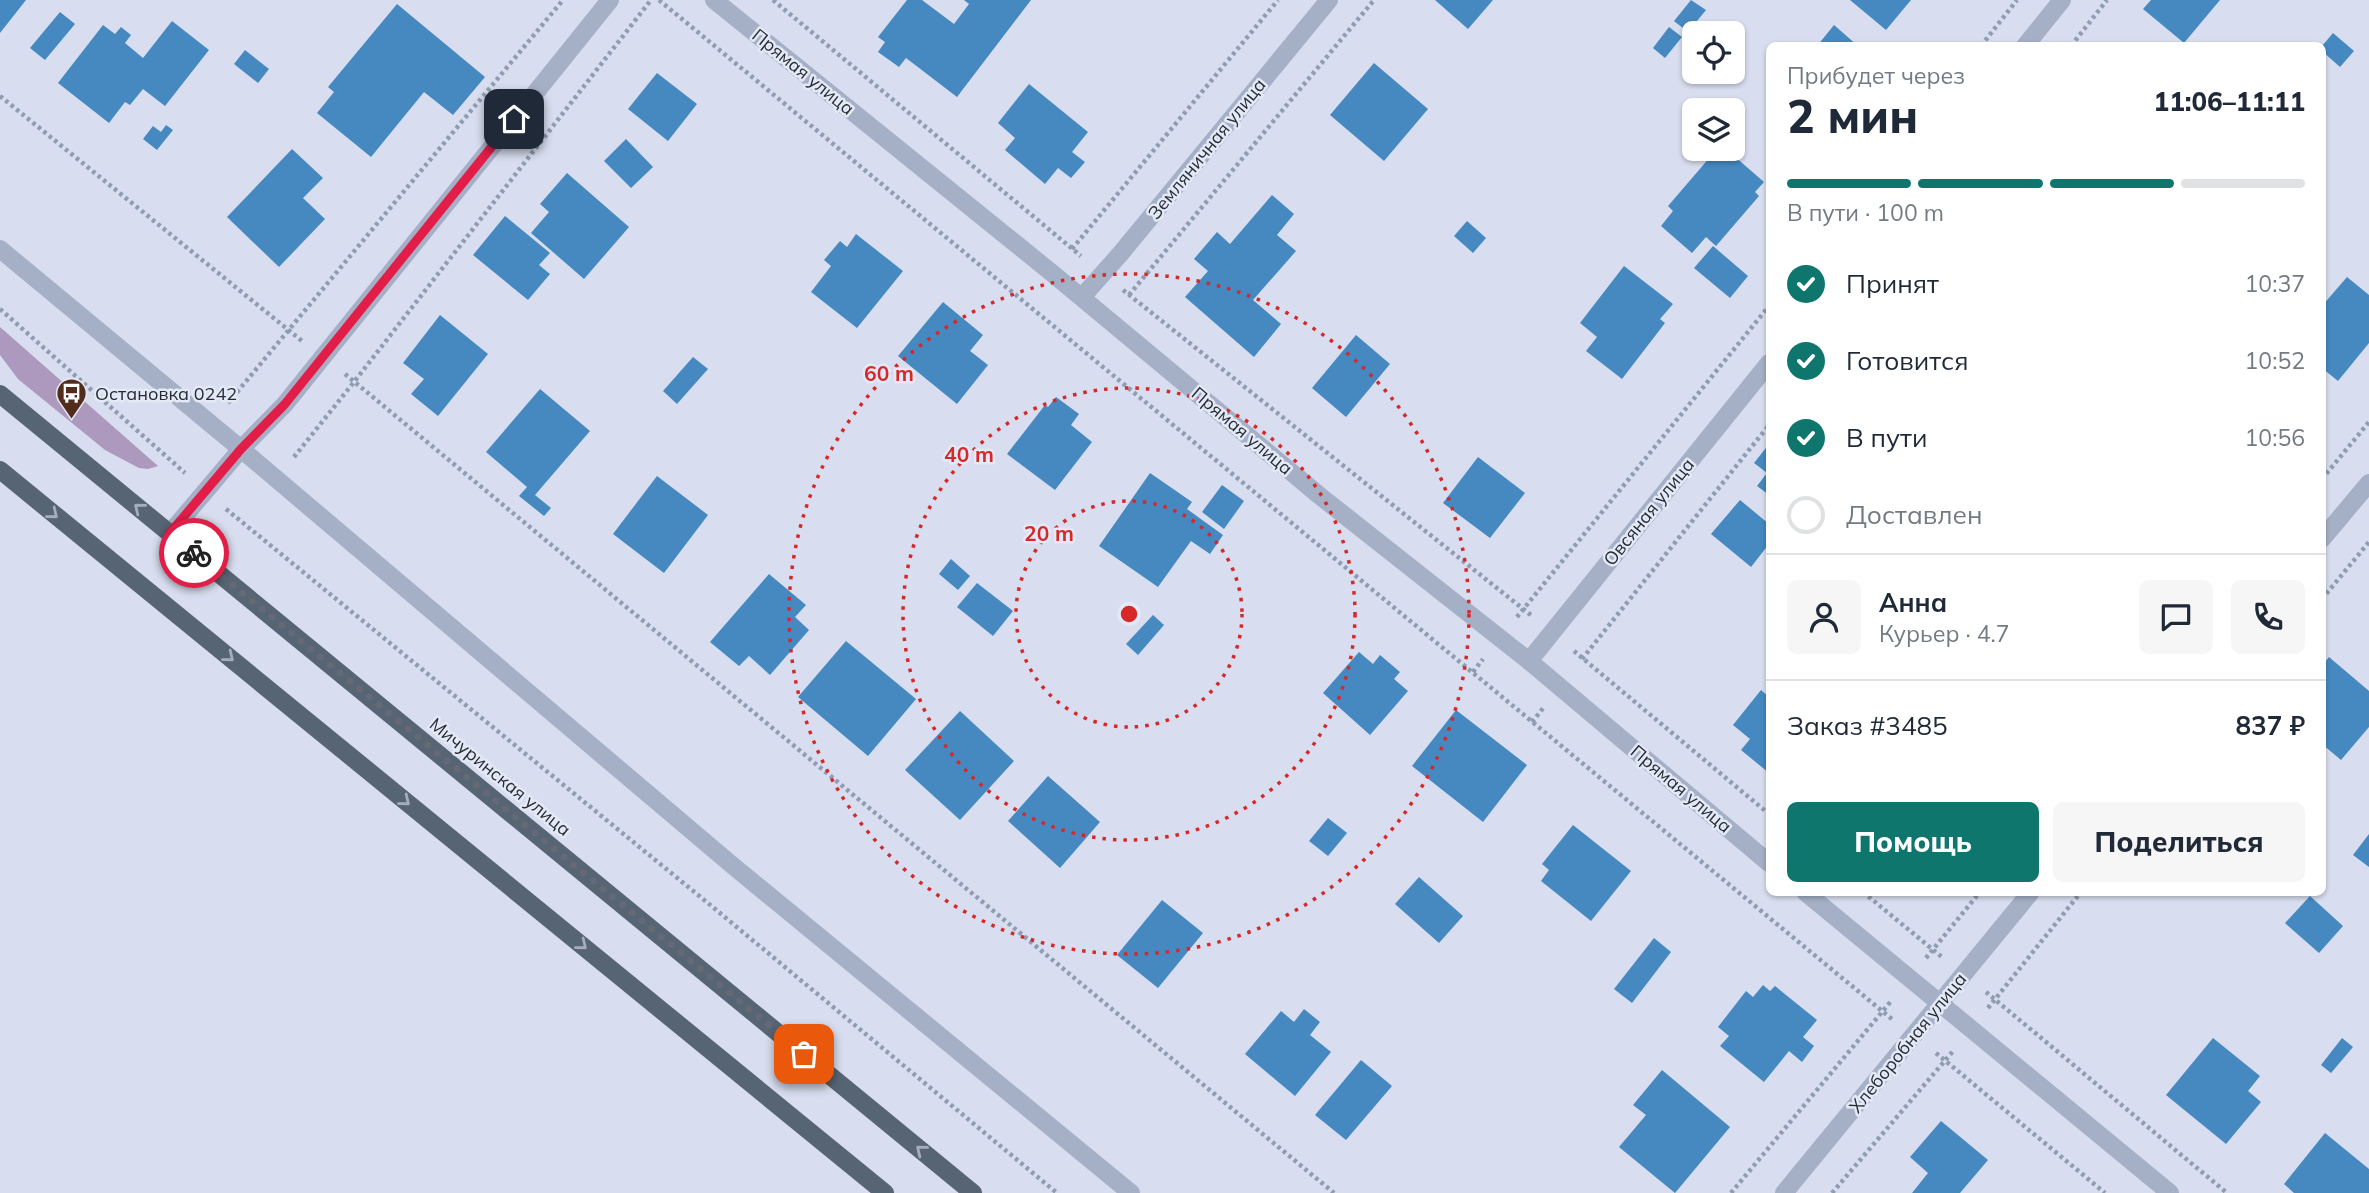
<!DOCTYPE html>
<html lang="ru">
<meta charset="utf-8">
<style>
body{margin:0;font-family:Mulish,sans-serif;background:#f6f6f7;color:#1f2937;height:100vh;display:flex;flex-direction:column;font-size:26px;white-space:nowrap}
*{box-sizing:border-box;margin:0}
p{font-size:23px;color:#747a83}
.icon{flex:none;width:38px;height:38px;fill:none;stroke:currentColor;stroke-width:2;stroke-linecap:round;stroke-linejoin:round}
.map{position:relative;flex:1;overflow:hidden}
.panel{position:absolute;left:1766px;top:42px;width:560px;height:854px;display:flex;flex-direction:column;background:#fff;border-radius:10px;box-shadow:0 2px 5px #0004}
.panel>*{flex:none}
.buttons{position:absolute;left:1682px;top:21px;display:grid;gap:14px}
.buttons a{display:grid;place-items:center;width:63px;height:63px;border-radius:10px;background:#fff;box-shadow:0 2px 5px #0004;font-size:35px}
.pin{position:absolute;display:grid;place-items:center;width:60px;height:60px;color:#fff;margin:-30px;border-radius:14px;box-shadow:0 4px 10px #0006}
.courier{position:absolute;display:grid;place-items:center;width:70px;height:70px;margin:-35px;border:5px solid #e11d48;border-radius:50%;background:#fff;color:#222;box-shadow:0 2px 9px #0007}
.headline em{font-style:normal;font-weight:800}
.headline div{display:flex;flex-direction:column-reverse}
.headline{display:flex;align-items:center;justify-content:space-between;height:119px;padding:0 21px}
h1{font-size:46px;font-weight:800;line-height:52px}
.bar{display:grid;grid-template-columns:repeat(4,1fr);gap:10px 7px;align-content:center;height:84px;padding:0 21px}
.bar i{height:9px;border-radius:5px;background:#e0e1e3}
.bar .selected{background:#0f766e}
.bar p{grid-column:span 4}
.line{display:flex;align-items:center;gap:18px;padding:0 21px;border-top:2px solid #e0e1e3}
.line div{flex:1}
.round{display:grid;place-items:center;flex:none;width:74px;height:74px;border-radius:10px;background:#f6f6f7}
ol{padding:0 21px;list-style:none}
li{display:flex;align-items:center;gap:21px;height:77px}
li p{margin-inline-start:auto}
li .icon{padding:7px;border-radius:50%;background:#0f766e;color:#fff;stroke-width:4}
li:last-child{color:#747a83}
li i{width:38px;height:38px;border:4px solid #e0e1e3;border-radius:50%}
.button{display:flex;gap:14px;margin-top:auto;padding:14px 21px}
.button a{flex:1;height:80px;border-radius:10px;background:#0f766e;color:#fff;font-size:28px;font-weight:800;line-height:80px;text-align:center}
.button a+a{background:#f6f6f7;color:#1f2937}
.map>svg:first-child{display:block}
.green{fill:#ad99bd}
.building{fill:#4589c0}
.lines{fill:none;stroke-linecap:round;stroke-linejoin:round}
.path{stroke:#8f9cb2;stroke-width:4.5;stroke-dasharray:3.5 3.5;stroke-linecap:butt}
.minor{stroke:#a5b0c7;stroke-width:18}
.major{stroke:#576474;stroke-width:18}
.oneway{stroke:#a5adbd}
.done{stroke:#646a75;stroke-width:7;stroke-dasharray:0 12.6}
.route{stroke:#e11d48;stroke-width:9}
.ring{fill:none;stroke:#d62828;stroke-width:3.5;stroke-dasharray:3.5 7}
.labels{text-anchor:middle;stroke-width:5;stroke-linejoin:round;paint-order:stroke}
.street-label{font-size:18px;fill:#262c33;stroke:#e4e9f8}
.poi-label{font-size:18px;fill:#262c33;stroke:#e4e9f8;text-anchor:start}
.centre{fill:#d62828;stroke:#e4e9f8;stroke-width:3.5}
.ring-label{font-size:21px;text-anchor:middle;font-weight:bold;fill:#d62828;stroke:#e4e9f8;stroke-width:5;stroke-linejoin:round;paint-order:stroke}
</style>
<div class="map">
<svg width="2369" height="1193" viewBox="0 0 2369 1193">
<rect width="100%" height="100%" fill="#d8deef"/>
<path class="green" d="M0,327L158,466L148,469L139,468L105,450L18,379L0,355Z"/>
<g class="building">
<path d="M0,0H26L0,33Z"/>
<path d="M907,0H922L954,24L969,4L964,0H1031L957,97L906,58L899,67L878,52L885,42L878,37Z"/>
<path d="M1435,0H1493L1468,29Z"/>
<path d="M1691,0L1706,10L1688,32L1674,21Z"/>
<path d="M1850,0H1911L1886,30Z"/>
<path d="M2151,0H2220L2184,43L2143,9Z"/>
<path d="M397,4L485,77L453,115L424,92L371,157L317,113L334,92L328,87Z"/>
<path d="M60,12L75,24L45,60L30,48Z"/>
<path d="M172,21L209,50L165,106L143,89L130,105L125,102L109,123L58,83L103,25L115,34L121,27L131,35L125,43L143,58Z"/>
<path d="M1834,25L1858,46H1817Z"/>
<path d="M1669,27L1682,37L1665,58L1653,48Z"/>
<path d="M2333,33L2354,51L2340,67L2322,51V46Z"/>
<path d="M245,50L269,69L258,83L234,64Z"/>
<path d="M1374,63L1428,109L1384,161L1330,115Z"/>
<path d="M657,73L697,104L668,141L628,109Z"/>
<path d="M1029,84L1088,132L1072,152L1085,162L1071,178L1058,168L1045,184L1005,150L1015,138L998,123Z"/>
<path d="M166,125L173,130L157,150L143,139L153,126L161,132Z"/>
<path d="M626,139L653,167L631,188L604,161Z"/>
<path d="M292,149L323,178L303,198L325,219L279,267L227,217Z"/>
<path d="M1717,149H1726L1764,182L1755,192L1759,196L1716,246L1706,237L1692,253L1661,226L1673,211L1668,206Z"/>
<path d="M567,173L629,227L584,279L531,233L549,212L540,204Z"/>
<path d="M1272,195L1294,214L1277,235L1296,251L1253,300L1281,324L1254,357L1185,297L1208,271L1194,259L1217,232L1230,244Z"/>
<path d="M505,216L550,253L539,265L550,274L528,300L473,255Z"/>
<path d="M1467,221L1486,238L1473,253L1454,236Z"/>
<path d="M856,234L903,271L857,328L811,292L831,266L824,260L840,241L847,247Z"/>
<path d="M1713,246L1748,276L1730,298L1694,268Z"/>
<path d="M1624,266L1673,304L1660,319L1665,323L1622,379L1586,351L1597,337L1580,323Z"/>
<path d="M2347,277L2369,295V343L2338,381L2322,368V306Z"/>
<path d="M943,302L983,335L970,351L988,365L957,404L898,356Z"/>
<path d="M440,315L488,354L438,416L411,394L424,379L403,363Z"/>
<path d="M1356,335L1390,364L1346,417L1312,388Z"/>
<path d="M693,357L708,369L677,404L663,391Z"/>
<path d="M540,389L590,431L535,495L551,508L544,516L519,496L527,487L486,452Z"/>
<path d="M1056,397L1079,414L1071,425L1092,442L1055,490L1007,454L1045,405L1048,407Z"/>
<path d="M1769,444V495L1757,486L1767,473L1754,463Z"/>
<path d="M1478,457L1525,493L1490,538L1443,503Z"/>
<path d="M1150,473L1192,502L1187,509L1223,535L1210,554L1191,541L1158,587L1099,546Z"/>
<path d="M657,476L708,515L664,573L613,534Z"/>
<path d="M1222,485L1244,501L1224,529L1202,512Z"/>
<path d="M1740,500L1769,524V544L1751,567L1711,534Z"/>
<path d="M951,559L970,576L958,590L939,574Z"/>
<path d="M769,574L806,605L795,617L809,630L770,675L749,656L739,666L710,642Z"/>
<path d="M977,583L1013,611L993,636L957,607Z"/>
<path d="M1153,615L1164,625L1138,655L1126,644Z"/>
<path d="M846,641L916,699L868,756L798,697Z"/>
<path d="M1359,652L1373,664L1380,655L1400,672L1394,679L1408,691L1370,735L1323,693Z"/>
<path d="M2329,657L2369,691V727L2341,760L2322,744V666Z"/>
<path d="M1761,690L1769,697V773L1741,750L1750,739L1733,725Z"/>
<path d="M1456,710L1527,765L1483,822L1412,766Z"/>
<path d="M960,711L1014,761L960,820L905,770Z"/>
<path d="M1048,776L1100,822L1060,868L1008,821Z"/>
<path d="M1328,818L1347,833L1328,856L1309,841Z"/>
<path d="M1573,825L1631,871L1591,921L1541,881L1549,870L1542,864Z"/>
<path d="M2369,834V867L2353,855Z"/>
<path d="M1419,877L1463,916L1439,943L1395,904Z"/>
<path d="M2310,896L2343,926L2319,953L2285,923Z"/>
<path d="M1162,900L1203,933L1158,988L1117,955Z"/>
<path d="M1654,938L1671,952L1632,1003L1614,989Z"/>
<path d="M1763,985L1770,991L1775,986L1817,1020L1803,1037L1814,1046L1802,1062L1789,1051L1764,1082L1720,1046L1729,1036L1718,1027L1746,991L1753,997Z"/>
<path d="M1304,1009L1320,1022L1310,1035L1331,1052L1295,1096L1245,1054L1281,1011L1294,1022Z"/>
<path d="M2213,1038L2260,1076L2248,1091L2261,1102L2226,1144L2166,1095Z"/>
<path d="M2342,1038L2353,1047L2331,1073L2321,1065Z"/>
<path d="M1361,1060L1392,1086L1346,1140L1315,1115Z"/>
<path d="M1662,1070L1730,1127L1675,1193L1619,1147L1646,1115L1633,1105Z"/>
<path d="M1941,1121L1988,1160L1960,1193H1912L1928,1173L1910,1157Z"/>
<path d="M2325,1133L2369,1169V1193H2294L2284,1184Z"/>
</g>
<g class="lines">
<g class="path">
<path d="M659,0L1893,1020"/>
<path d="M773,0L1081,256"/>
<path d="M1981,46L2017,0"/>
<path d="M2071,46L2107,0"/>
<path d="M0,96L302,341"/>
<path d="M1072,249L1278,0"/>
<path d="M1123,290L1532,616"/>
<path d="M1129,295L1374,0"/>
<path d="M0,309L185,473"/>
<path d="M345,374L1334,1193"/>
<path d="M228,403L563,0"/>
<path d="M294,457L354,382L651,0"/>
<path d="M2322,479L2369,422"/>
<path d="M226,509L703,899L1057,1193"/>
<path d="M2322,599L2369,542"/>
<path d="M1517,617L1769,306"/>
<path d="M1574,651L1769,814"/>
<path d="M1582,659L1769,425"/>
<path d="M1473,672L1483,659"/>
<path d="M1532,722L1544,707"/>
<path d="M1863,892L1943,958"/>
<path d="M1926,958L1980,892"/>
<path d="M1986,992L2227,1193"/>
<path d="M1988,1008L2081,892"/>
<path d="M1936,1053L2105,1193"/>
<path d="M1731,1193L1892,1000"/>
<path d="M1832,1193L1954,1050"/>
</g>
<g class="minor">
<path d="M714,0L1052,273L1320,496L1529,661L1769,863"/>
<path d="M2025,46L2062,0"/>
<path d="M0,249L241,449L732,865L1131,1193"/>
<path d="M1082,297L1121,253L1329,0"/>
<path d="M170,533L241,449L285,404L610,0"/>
<path d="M2322,539L2369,483"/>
<path d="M1529,661L1769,363"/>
<path d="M1805,892L2170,1193"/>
<path d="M1784,1193L2031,892"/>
</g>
<g class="major">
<path d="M0,394L973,1193"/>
<path d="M0,470L885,1193"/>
</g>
</g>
<defs><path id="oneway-chevron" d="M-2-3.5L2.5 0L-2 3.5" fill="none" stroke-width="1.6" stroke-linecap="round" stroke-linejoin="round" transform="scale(1.75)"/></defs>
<g class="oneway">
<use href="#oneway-chevron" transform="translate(139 508) rotate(-141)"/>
<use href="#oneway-chevron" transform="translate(53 514) rotate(39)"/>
<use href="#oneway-chevron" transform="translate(229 657) rotate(39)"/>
<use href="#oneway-chevron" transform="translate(405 801) rotate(39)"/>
<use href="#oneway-chevron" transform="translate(582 945) rotate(39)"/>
<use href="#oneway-chevron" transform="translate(921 1150) rotate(-141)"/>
</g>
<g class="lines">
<path class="done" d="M194,553L804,1054"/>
<path class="route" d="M194,553L170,533L241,449L285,404L514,119"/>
</g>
<g class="ring">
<circle cx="1129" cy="614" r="113"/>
<circle cx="1129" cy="614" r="226"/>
<circle cx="1129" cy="614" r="340"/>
</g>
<defs>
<symbol id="bus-pin" viewBox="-11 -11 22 30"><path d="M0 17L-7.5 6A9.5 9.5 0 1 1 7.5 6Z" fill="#522c1d" stroke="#e4e9f8"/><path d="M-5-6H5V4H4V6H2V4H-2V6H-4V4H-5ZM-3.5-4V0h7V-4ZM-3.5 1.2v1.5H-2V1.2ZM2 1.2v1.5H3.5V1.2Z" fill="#fff"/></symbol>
</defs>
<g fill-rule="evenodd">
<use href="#bus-pin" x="54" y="376" width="35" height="47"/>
</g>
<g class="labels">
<g class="street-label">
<text transform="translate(803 72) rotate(39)" y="6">Прямая улица</text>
<text transform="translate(1207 149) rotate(-51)" y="6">Земляничная улица</text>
<text transform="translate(1242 431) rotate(40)" y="6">Прямая улица</text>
<text transform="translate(1649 512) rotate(-51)" y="6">Овсяная улица</text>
<text transform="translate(500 777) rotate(39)" y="6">Мичуринская улица</text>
<text transform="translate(1681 789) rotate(40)" y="6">Прямая улица</text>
<text transform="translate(1908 1043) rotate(-51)" y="6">Хлеборобная улица</text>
</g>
<g class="poi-label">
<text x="95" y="400">Остановка 0242</text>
</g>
</g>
<circle cx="1129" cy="614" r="10" class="centre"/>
<g class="ring-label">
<text x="889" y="381">60 m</text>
<text x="969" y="462">40 m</text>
<text x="1049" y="541">20 m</text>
</g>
</svg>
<div class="buttons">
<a><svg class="icon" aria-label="locate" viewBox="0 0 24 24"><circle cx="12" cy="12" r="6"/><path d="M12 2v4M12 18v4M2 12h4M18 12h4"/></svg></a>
<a><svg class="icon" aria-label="layers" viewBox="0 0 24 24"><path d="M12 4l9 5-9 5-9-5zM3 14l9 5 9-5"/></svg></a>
</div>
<div class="pin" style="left:804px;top:1054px;background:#ea580c"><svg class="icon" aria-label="bag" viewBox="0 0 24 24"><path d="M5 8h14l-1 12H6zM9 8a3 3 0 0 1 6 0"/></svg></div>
<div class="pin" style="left:514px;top:119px;background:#1f2937"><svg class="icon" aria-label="home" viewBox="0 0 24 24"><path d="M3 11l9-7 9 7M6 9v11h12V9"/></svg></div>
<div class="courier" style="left:194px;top:553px"><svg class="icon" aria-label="bike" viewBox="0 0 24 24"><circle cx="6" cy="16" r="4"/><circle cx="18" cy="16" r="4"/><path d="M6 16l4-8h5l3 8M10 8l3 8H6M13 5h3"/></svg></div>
<section class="panel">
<div class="headline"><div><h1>2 мин</h1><p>Прибудет через</p></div><em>11:06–11:11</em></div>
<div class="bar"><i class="selected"></i><i class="selected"></i><i class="selected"></i><i></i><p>В пути · 100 m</p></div>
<ol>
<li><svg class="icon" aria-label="check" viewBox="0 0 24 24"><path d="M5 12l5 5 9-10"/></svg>Принят<p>10:37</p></li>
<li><svg class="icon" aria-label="check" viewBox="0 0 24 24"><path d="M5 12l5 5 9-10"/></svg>Готовится<p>10:52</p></li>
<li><svg class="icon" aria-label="check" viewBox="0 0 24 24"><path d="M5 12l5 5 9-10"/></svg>В пути<p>10:56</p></li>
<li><i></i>Доставлен</li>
</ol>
<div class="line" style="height:126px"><a class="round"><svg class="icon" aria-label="person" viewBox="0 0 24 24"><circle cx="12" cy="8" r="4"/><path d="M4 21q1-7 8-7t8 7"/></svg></a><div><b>Анна</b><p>Курьер · 4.7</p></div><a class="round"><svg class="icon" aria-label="chat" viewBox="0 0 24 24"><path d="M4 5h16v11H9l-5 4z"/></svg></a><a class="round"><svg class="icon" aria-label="phone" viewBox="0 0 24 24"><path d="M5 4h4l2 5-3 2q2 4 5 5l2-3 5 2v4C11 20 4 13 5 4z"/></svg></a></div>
<div class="line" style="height:91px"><div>Заказ #3485</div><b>837 ₽</b></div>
<div class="button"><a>Помощь</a><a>Поделиться</a></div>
</section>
</div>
